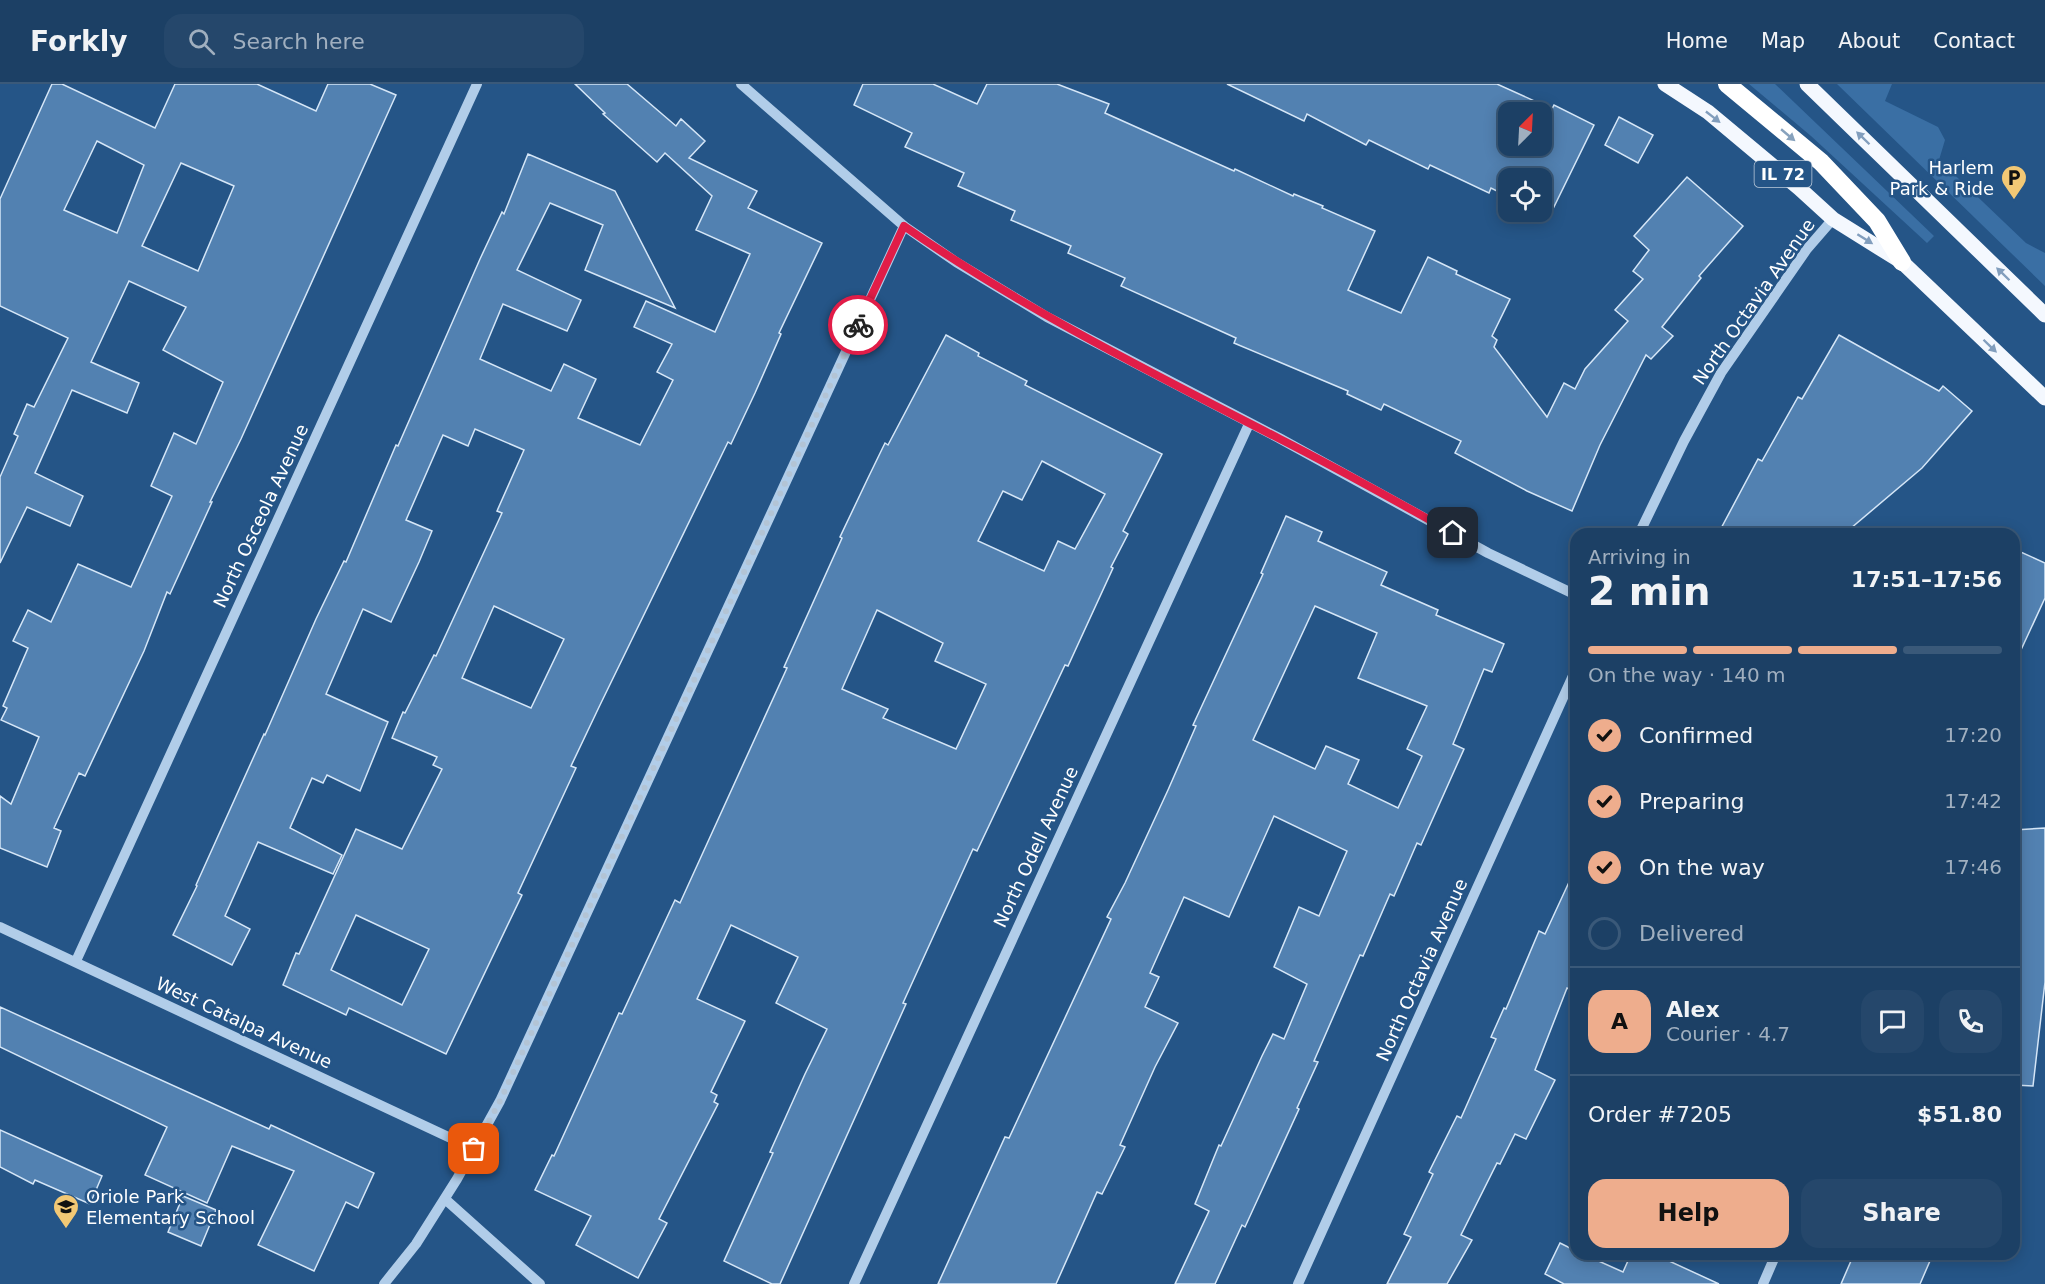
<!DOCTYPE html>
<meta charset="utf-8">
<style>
body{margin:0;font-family:"DejaVu Sans",sans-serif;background:#25476b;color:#f1f3f6;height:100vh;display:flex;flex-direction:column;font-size:22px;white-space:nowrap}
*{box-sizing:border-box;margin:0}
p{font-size:20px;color:#a0afbf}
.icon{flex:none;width:33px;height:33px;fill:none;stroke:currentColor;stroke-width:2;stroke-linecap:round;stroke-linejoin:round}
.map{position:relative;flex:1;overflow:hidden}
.sheet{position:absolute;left:1570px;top:444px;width:450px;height:732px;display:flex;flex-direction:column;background:#1c4065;border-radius:18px;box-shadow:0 3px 15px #0003,0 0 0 2px #3a5979}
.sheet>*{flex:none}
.needle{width:39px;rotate:24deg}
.buttons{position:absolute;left:1498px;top:18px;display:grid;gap:12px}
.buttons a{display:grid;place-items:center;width:54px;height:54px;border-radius:12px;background:#1c4065;box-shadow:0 3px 15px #0003,0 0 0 2px #3a5979;font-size:30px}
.pin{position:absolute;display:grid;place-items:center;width:51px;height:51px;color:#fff;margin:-26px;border-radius:12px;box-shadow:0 3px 9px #0006}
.courier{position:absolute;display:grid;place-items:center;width:60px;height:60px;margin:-30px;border:4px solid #e11d48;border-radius:50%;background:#fff;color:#222;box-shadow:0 2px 8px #0007}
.overview em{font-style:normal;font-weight:800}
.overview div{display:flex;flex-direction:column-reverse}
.overview{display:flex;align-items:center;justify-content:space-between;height:102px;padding:0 18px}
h1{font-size:39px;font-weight:800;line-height:45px}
.bar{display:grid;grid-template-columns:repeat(4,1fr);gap:9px 6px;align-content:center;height:72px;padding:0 18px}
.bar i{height:8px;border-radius:4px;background:#3a5979}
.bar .active{background:#eead8d}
.bar p{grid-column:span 4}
.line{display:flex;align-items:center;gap:15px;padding:0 18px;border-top:2px solid #3a5979}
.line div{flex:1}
.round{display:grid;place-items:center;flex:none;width:63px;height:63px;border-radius:18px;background:#25476b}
ol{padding:0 18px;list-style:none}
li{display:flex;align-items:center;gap:18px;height:66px}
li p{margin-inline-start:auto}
li .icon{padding:6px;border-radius:50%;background:#eead8d;color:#111;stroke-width:4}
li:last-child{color:#a0afbf}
li i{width:33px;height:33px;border:3px solid #3a5979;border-radius:50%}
.action{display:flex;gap:12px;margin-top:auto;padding:12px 18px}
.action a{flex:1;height:69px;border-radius:18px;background:#eead8d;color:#111;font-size:24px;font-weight:800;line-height:69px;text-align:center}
.action a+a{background:#25476b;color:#f1f3f6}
header{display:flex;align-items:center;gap:36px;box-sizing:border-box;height:84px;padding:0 30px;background:#1c4065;border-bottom:2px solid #3a5979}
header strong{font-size:28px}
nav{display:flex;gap:33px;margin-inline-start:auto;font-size:21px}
.search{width:420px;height:54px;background:#25476b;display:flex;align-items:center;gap:15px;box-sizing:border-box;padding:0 21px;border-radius:18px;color:#a0afbf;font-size:22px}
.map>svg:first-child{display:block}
.green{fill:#3a6fa4}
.building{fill:#5281b1;stroke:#d5e6f7;stroke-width:1.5;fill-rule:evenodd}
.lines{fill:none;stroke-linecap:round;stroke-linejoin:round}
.minor{stroke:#b1cde9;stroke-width:10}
.major{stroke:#f4f8fe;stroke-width:15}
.highway{stroke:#fff;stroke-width:18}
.oneway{fill:#829ebd}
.oneway2{fill:#87a2bd}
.done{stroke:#b3c4d5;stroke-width:6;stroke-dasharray:0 10.8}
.route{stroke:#e11d48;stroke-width:8}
.labels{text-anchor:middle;stroke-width:5;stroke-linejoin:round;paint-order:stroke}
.shield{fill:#255587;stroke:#beccdb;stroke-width:1.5}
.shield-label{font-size:16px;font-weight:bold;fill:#fff}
.poi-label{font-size:18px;fill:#fff;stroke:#255587;text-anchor:end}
.street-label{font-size:18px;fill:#fff;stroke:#255587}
</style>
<header>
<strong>Forkly</strong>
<div class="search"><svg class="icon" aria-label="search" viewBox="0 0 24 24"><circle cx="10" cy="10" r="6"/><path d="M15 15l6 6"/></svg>Search here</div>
<nav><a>Home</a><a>Map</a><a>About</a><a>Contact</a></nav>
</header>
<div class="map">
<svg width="2045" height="1200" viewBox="0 0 2045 1200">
<rect width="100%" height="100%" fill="#255587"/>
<g class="green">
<path d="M1749,0H1775L1934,152L1927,159L1811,52Z"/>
<path d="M1837,0H1892L1885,17L1938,43L1945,56L1939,76L2026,159L2045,169V202Z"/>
</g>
<g class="building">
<path d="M52,0H62L155,44L175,0H257L316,27L328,0H370L396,11L241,355L210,418H212L170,510L167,508L144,567L85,692L79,689L54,744L61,747L47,783L0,764V712L11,720L39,653L1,636L7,624L3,622L28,564L13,557L28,526L51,538L78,480L131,503L172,412L151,402L174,349L196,360L223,298L163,266L186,223L129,197L91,278L139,299L127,329L72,306L35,389L83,412L70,442L27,423L0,479V393L18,352L14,350L27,320L34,323L68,254L0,222V115ZM97,57L144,81L117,149L64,126ZM181,79L234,102L198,187L142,162Z"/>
<path d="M575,0H627L676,42L681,35L705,57L689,74L757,107L748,124L822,159L779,249L781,250L755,309L731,360L728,358L600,621L571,682L576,684L518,809L522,811L446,970L349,924L346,931L283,901L296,869L299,870L356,745L402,765L442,685L433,681L437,673L392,654L403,628L405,629L434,571L436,572L502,429L497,427L524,366L475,345L468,362L443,351L406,436L432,447L419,478L391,538L363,525L326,610L388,638L360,707L327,691L323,699L312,694L290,744L342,771L333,790L258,758L225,832L250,845L232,881L173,851L197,802L196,801L264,650L265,651L316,535L344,477L346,478L396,361L398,362L480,175L502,128L504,130L528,70L615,107L675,224L585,186L603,141L550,119L517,186L581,216L567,247L503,220L480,275L551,307L564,280L596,295L578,334L640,361L673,296L657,288L672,260L634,243L646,217L715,248L750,170L696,146L712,112L665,69L657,78L603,30L605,29ZM494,522L564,555L531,624L462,594ZM356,831L429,865L402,921L331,886Z"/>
<path d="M863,0H933L977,20L987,0H1057L1109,20L1105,29L1234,87L1235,85L1293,112L1294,110L1323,122L1322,124L1375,147L1348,206L1401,229L1428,173L1457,187L1456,190L1510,215L1492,252L1497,256L1494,263L1547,333L1564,299L1575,305L1585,285L1628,237L1615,226L1643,195L1633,187L1649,166L1634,152L1687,93L1743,142L1699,192L1701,194L1662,243L1673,252L1651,275L1646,271L1600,361L1572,427L1527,407L1455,369L1461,357L1384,320L1381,326L1347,310L1348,307L1234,259L1236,254L1121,202L1125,194L1068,169L1071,162L1011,136L1015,127L958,102L964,89L905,63L912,49L854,21Z"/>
<path d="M1227,0H1497L1552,25L1554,21L1594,41L1549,133L1539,128H1542V94H1509V113L1491,104L1489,109L1430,81L1428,85L1369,56L1366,61L1307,30L1304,37ZM1509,28H1542V62H1509Z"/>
<path d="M1619,33L1653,51L1638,79L1605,61Z"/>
<path d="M946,251L979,269L978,272L1027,297L1025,301L1162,370L1123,447L1128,450L1111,483L1113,484L1068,582L1065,581L977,767L973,765L903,919L906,920L780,1200H772L724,1177L773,1069L770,1068L805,990L827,945L776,919L798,873L731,841L697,915L745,937L711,1008L717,1011L714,1018L718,1020L659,1135L667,1139L638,1194L576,1161L591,1132L535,1106L552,1071L554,1072L596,980L619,929L622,930L675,816L680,819L787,584L784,583L842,454L840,453L868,394L885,359L888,361ZM1042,377L1105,410L1075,465L1058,457L1044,487L978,457L1003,407L1022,416ZM877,526L943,559L935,577L986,600L956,665L883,634L888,625L842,605Z"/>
<path d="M1839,251L1939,307L1943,302L1972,327L1922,384L1844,450H1718L1758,375L1762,377L1798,313L1802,315Z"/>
<path d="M1286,432L1322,448L1318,457L1387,488L1381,501L1438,526L1436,531L1504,560L1492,588L1484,585L1453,660L1464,665L1421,761L1417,759L1394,812L1390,810L1363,872L1360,871L1314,977L1318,978L1297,1024L1299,1025L1245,1143L1242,1141L1215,1200H1175L1209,1127L1195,1120L1219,1061L1221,1062L1262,972L1273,950L1284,955L1307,900L1274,883L1299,823L1319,832L1347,767L1274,732L1229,833L1184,813L1150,889L1159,893L1145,923L1178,939L1155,983L1120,1061L1125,1063L1102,1110L1097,1108L1056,1200H938L1005,1053L1009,1054L1111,835L1107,833L1125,799L1168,706L1196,642L1193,641L1263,490L1261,489ZM1315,522L1377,549L1358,594L1427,622L1407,665L1422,672L1398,724L1348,700L1359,676L1326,662L1315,685L1253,656Z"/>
<path d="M2014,465L2045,479V514L2014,581Z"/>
<path d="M2045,744V898L2033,1002L2014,1001V746Z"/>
<path d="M1576,783V908L1567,904L1535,986L1555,996L1526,1055L1515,1050L1500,1080L1497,1079L1461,1151L1472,1156L1447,1200H1387L1411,1153L1404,1150L1433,1090L1429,1088L1457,1032L1461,1034L1496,955L1491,953L1504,924L1506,925L1539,847L1545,850Z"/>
<path d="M0,923L269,1045L271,1041L374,1089L358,1124L346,1118L314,1187L258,1161L294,1087L232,1062L207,1119L145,1091L167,1043L0,963Z"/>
<path d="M0,1046L102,1092L90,1120L35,1096L33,1100L0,1083Z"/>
<path d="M183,1112L216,1126L201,1162L168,1148Z"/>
<path d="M1560,1159L1576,1167V1170H1583L1623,1188L1631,1170H1654L1719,1200H1564L1545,1190Z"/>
<path d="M1854,1170H1933L1920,1200H1841Z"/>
</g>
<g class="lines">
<g class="minor">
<path d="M741,0L904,142L956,178L1047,233L1279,354L1488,469L1576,511"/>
<path d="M1639,450L1684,357L1721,289L1807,165L1833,135"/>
<path d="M0,843L474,1065"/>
<path d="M76,877L477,0"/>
<path d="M445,1115L540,1200"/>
<path d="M384,1200L416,1160L457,1095L500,1017L904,142"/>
<path d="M854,1200L1249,340"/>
<path d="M1298,1200L1576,585"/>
<path d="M1763,1200L1776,1170"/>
</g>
<g class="major">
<path d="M1665,0L1708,28L1799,104L1833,135L1902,178L2045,314"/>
<path d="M1807,0L2045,231"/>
</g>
<path class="highway" d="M1727,0L1821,78L1877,137L1902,178"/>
</g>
<defs><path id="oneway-solid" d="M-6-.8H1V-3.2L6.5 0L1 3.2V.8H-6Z" transform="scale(1.5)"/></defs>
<g class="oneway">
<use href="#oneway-solid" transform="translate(1713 33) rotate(38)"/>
<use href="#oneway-solid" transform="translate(1863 54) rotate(-136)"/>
<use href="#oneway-solid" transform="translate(1865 155) rotate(32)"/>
<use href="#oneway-solid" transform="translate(2003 190) rotate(-136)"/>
<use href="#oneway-solid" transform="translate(1990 262) rotate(44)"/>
</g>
<use class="oneway2" href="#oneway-solid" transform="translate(1788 51) rotate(40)"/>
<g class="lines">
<path class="done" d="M474,1065L500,1017L858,241"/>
<path class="route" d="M858,241L904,142C1023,225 1152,289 1280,355C1339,385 1396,417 1453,449"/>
</g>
<defs>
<symbol id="parking-pin" viewBox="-11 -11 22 30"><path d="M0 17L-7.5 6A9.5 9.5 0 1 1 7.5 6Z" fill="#f2c875" stroke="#255587"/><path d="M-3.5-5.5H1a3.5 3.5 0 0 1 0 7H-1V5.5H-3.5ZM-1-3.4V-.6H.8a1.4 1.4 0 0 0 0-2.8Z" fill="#111"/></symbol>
<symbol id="school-pin" viewBox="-11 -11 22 30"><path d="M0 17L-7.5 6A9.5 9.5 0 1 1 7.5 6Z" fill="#f2c875" stroke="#255587"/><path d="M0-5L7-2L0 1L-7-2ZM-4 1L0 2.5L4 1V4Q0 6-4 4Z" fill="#111"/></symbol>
</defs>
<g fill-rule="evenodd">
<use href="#parking-pin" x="1999" y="79" width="30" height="40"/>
<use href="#school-pin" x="51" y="1108" width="30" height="40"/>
</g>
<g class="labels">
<rect class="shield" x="1754.5" y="77" width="57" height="26" rx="4.5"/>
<g class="shield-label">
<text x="1783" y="96">IL 72</text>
</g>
<g class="poi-label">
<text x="1994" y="90">Harlem<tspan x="1994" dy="21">Park &amp; Ride</tspan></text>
<text x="86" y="1119" text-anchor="start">Oriole Park<tspan x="86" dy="21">Elementary School</tspan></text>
</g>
<g class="street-label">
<text transform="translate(1754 218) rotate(-55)" y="6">North Octavia Avenue</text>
<text transform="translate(261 432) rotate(-65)" y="6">North Osceola Avenue</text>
<text transform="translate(1036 763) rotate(-65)" y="6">North Odell Avenue</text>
<text transform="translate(1422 886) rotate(-66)" y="6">North Octavia Avenue</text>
<text transform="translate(244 939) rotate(25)" y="6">West Catalpa Avenue</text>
</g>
</g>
</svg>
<div class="buttons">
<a><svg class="needle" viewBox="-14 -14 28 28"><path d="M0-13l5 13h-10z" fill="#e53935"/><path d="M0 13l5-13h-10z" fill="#a0afbf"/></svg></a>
<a><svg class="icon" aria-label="locate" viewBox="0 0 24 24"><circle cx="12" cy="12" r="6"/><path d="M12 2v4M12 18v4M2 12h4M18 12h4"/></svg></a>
</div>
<div class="pin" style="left:474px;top:1065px;background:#ea580c"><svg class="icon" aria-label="bag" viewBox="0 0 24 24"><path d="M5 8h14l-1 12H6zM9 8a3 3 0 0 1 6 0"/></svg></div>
<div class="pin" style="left:1453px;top:449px;background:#1f2937"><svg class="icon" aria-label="home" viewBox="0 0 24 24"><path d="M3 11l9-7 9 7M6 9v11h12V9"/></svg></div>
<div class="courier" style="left:858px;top:241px"><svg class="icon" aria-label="bike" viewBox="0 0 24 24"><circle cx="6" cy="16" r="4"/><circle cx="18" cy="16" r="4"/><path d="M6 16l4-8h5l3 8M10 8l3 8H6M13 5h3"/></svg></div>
<section class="sheet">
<div class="overview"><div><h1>2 min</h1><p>Arriving in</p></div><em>17:51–17:56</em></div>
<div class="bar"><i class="active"></i><i class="active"></i><i class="active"></i><i></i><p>On the way · 140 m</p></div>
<ol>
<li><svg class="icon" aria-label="check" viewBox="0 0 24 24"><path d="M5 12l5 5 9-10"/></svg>Confirmed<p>17:20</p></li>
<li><svg class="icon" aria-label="check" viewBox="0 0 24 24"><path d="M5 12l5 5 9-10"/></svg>Preparing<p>17:42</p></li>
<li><svg class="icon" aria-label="check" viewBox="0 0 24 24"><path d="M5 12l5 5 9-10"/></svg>On the way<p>17:46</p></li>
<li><i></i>Delivered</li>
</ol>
<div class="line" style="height:108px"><b class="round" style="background:#eead8d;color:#111">A</b><div><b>Alex</b><p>Courier · 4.7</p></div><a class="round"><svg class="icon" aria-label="chat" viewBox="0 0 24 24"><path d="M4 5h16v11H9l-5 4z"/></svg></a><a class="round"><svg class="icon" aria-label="phone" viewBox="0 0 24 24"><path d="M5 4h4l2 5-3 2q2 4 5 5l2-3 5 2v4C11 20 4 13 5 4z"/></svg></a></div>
<div class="line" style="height:78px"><div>Order #7205</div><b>$51.80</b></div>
<div class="action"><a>Help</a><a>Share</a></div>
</section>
</div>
